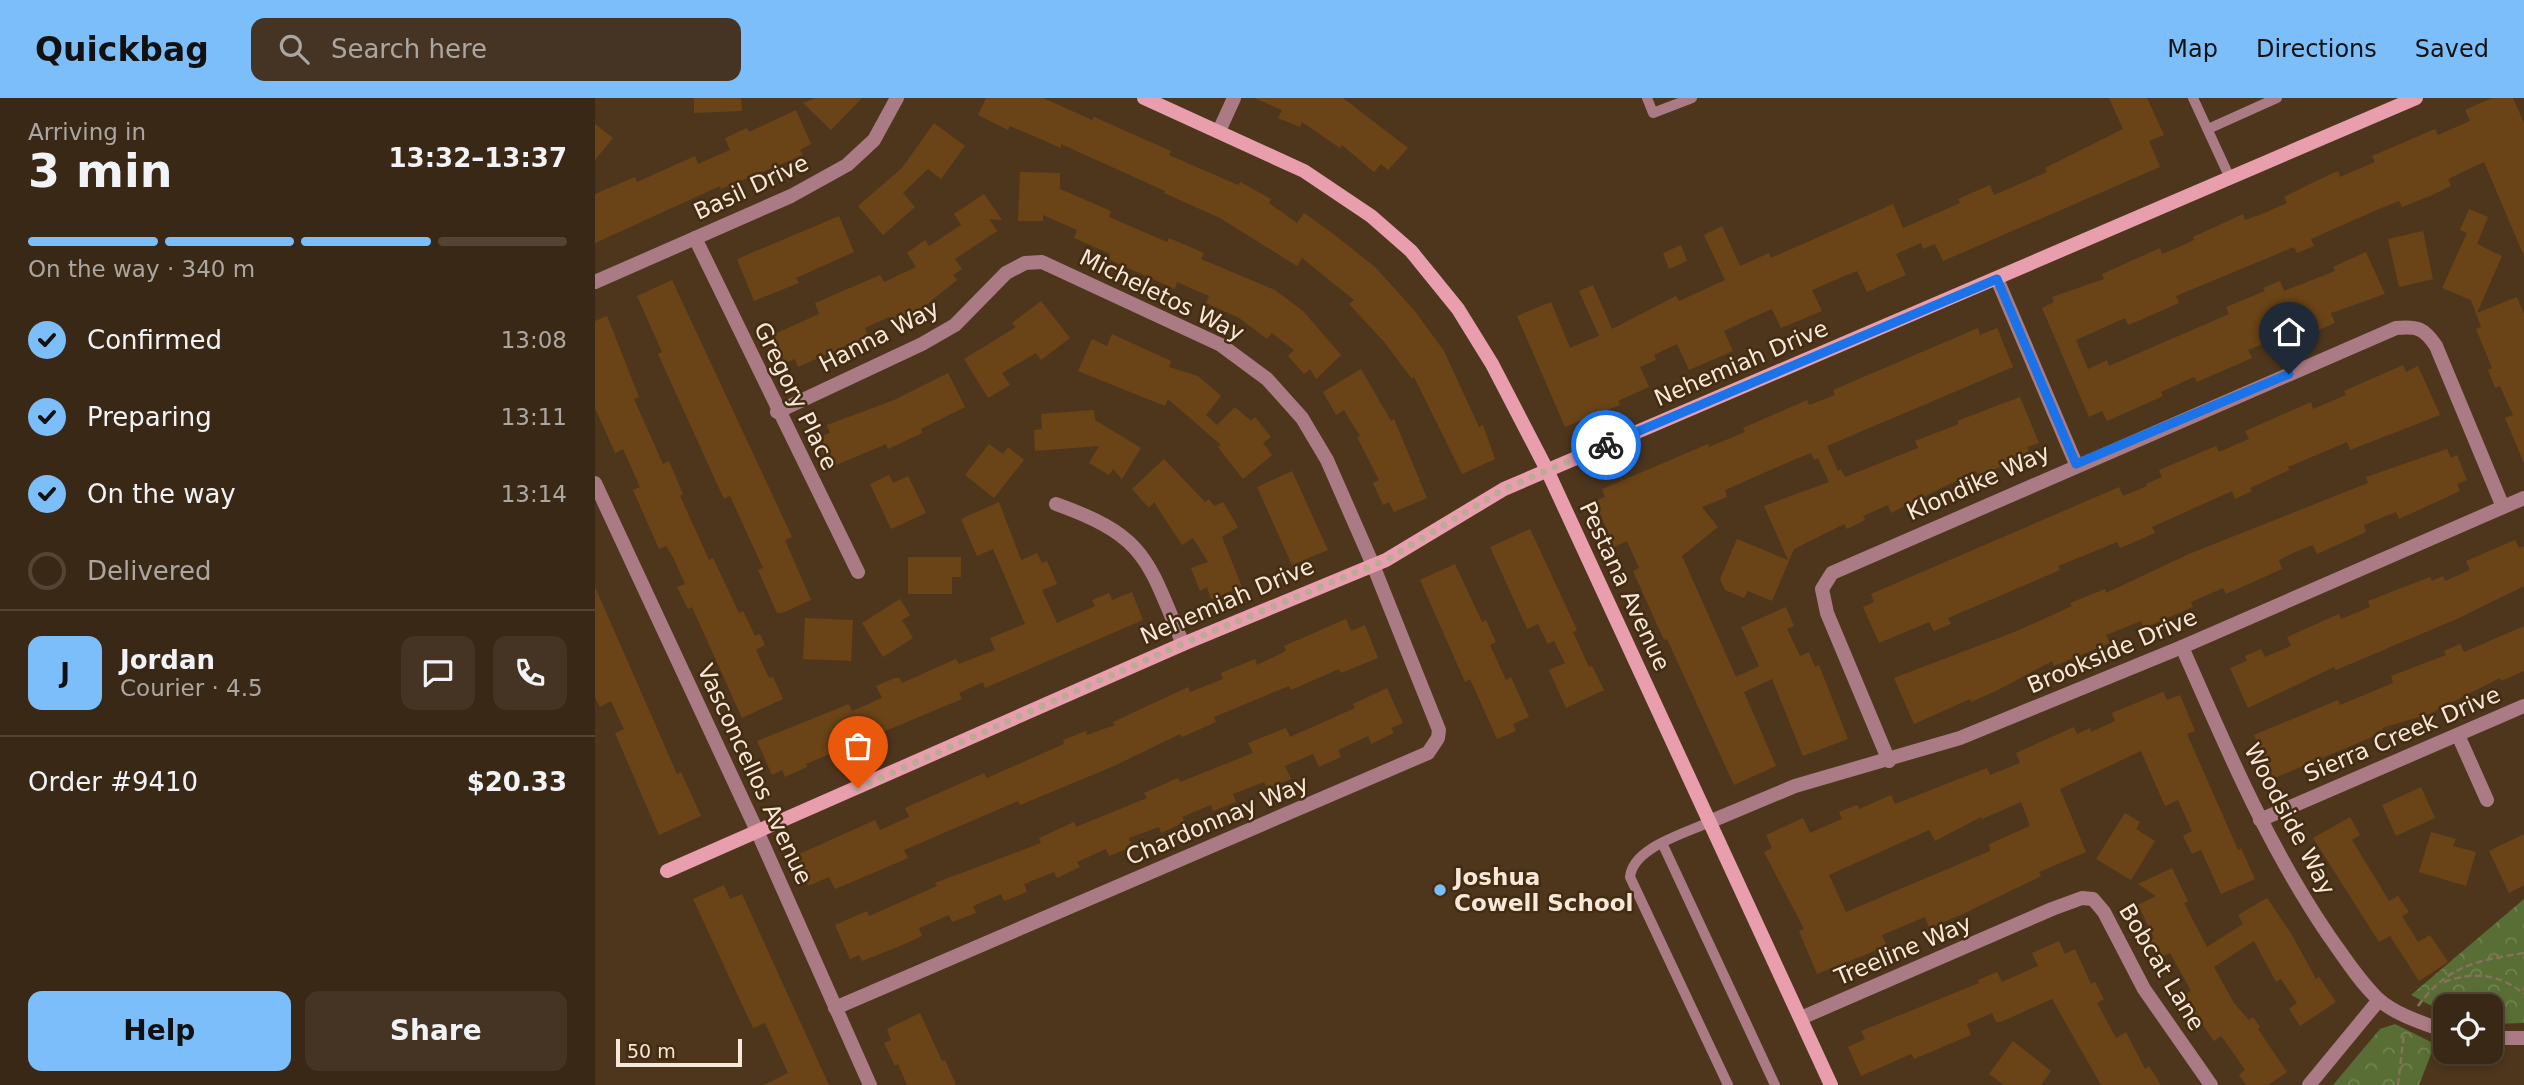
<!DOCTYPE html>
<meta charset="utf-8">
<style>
body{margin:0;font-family:"DejaVu Sans",sans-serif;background:#453423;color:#f1f3f6;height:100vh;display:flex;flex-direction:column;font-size:26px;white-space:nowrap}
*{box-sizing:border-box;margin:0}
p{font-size:23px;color:#aba6a1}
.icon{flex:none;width:38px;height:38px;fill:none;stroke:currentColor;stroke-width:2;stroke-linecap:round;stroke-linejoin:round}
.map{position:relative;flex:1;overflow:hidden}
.details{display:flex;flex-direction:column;background:#3a2816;width:595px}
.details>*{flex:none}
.buttons{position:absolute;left:1838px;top:896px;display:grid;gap:14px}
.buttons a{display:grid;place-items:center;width:70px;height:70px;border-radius:14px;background:#3a2816;box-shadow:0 4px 10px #0003,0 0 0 2px #544435;font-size:35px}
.scale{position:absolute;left:21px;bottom:18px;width:126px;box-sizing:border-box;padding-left:7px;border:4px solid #f7e8d9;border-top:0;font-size:19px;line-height:24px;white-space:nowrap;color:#f7e8d9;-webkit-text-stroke:5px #432c12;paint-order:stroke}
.pin{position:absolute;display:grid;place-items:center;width:60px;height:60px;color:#fff;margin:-72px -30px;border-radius:50% 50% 50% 0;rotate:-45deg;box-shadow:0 0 7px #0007}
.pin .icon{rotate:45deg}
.courier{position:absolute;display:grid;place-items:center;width:70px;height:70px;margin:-35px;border:5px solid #1a73e8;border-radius:50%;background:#fff;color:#222;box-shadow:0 2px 9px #0007}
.overview em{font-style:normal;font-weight:700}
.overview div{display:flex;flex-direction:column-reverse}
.overview{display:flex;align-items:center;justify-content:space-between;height:119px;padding:0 28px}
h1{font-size:46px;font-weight:700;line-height:52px}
.bar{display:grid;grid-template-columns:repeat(4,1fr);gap:10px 7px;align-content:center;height:84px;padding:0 28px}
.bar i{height:9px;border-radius:5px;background:#544435}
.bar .on{background:#7bbef9}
.bar p{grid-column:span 4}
.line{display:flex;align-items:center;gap:18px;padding:0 28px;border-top:2px solid #544435}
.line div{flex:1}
.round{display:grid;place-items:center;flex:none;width:74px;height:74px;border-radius:14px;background:#453423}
ol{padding:0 28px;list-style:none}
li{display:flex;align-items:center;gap:21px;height:77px}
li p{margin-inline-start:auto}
li .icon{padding:7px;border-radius:50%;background:#7bbef9;color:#111;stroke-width:4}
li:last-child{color:#aba6a1}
li i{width:38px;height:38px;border:4px solid #544435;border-radius:50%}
.primary-button{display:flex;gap:14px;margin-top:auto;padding:14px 28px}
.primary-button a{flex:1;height:80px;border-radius:14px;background:#7bbef9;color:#111;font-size:28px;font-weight:700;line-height:80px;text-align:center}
.primary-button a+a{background:#453423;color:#f1f3f6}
header{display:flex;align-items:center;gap:42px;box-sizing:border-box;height:98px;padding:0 35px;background:#7bbef9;color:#111}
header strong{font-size:33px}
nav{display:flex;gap:38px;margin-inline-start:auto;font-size:24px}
.search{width:490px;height:63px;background:#453423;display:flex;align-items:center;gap:18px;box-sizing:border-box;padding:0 24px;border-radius:14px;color:#aba6a1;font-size:26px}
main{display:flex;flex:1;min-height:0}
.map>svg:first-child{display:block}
.park{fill:url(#park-crowns)}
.building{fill:#6a4417;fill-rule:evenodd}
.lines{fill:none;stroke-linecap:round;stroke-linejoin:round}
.path{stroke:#86715b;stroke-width:2.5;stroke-dasharray:7 3.5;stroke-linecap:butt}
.lane{stroke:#aa7b84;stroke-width:10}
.street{stroke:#aa7b84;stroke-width:14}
.secondary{stroke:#e89ead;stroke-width:14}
.done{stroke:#bcaa97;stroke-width:7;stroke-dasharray:0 12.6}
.route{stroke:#1a73e8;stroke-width:9}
.poi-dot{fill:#7bbef9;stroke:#432c12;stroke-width:2.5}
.labels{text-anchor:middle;stroke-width:5;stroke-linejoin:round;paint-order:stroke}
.street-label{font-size:23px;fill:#f7e8d9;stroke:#432c12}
.poi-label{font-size:23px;font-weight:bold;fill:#f7e8d9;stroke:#432c12;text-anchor:start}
</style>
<header>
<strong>Quickbag</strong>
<div class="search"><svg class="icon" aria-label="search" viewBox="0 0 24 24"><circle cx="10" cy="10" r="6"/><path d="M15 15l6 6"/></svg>Search here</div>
<nav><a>Map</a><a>Directions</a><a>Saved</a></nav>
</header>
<main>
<section class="details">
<div class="overview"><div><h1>3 min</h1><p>Arriving in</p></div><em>13:32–13:37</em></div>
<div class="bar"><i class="on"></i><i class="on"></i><i class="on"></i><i></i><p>On the way · 340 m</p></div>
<ol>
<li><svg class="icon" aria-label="check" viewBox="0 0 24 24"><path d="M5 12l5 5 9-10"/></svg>Confirmed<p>13:08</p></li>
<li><svg class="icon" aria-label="check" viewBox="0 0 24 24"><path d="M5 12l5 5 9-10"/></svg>Preparing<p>13:11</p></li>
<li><svg class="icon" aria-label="check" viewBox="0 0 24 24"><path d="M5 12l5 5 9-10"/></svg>On the way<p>13:14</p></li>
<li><i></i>Delivered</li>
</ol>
<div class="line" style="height:126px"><b class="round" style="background:#7bbef9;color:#111">J</b><div><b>Jordan</b><p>Courier · 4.5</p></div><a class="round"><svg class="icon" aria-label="chat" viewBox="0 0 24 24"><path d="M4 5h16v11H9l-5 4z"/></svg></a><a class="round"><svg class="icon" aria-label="phone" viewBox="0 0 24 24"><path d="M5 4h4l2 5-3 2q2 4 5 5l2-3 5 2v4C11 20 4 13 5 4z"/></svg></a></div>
<div class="line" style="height:91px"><div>Order #9410</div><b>$20.33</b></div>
<div class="primary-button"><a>Help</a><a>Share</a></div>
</section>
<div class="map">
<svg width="1929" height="987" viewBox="0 0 1929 987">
<defs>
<pattern id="park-crowns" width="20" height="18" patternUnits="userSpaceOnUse" patternTransform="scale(1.75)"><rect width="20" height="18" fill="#586e34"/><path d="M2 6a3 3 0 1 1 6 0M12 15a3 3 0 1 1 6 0" fill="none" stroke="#718351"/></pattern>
</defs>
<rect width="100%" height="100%" fill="#4e361d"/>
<g class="park">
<path d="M1929,801V925L1895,926V908H1850V915L1816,897Z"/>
<path d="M1800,926L1840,946L1824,987H1738L1785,931Z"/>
</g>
<g class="building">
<path d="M99,0H146L147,13L99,15Z"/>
<path d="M220,0H267L236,32L208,5Z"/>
<path d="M391,0H448L497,22L499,19L576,53L574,57L643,87L645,84L676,101L674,105L702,125L709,115L737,135L780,169L819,212L849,253L884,329L888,327L900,361L867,376L819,279L817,281L790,245L754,206L759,202L707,160L702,168L625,120L569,95L570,93L466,46V50L415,28L413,32L383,17Z"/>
<path d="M659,0H748L813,50L793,72L786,66L779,74L747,47L745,50L707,24L705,29L683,20L687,12Z"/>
<path d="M1514,0H1552L1569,37L1554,43L1565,69L1348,163L1340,146L1328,151L1326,145L1301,156L1311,177L1272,194L1262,173L1247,179L1217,192L1227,213L1186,230L1177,211L1154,221L1129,233L1138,253L1094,272L1082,246L1059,257L1061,262L1045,269L1054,289L1023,303L1025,307L970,329L922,218L956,204L975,250L1004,238L984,193L998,187L1017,231L1081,198L1084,203L1130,182L1109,137L1127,128L1145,168L1174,155L1176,160L1298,106L1308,130L1365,105L1363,101L1395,87L1399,97L1452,74L1450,70L1528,31Z"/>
<path d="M1897,0H1918L1929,25V158L1889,64L1853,81L1856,88L1835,98L1807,109L1804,103L1784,111L1716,141L1719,148L1702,155L1699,149L1581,198L1584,205L1550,220L1533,227L1530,220L1481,242L1493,271L1512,262L1514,268L1634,216L1631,209L1670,193L1668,190L1685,183L1689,193L1740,173L1738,169L1771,154L1790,196L1736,215L1740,225L1688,247L1685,239L1653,252L1657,260L1602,284L1599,279L1566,294L1568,298L1512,323L1507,313L1494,319L1447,210L1459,204L1457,199L1509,181L1507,176L1565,150L1567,156L1584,149L1599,142L1598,139L1648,116L1650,122L1667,116L1692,105L1689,99L1721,83L1743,73L1745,79L1780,64L1777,58L1840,31L1843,37L1875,23L1870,12Z"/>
<path d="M201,12L216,46L205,52L208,57L126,91L125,88L0,145V96L40,79L42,84L100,58L103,66L135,52L130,40L152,30L154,34Z"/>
<path d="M339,25L370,48L346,81L333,71L308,95L320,109L288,137L263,108L307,70Z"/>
<path d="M0,26L18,40L0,62Z"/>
<path d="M425,74L465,75V91L516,113L514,119L572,144L574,140L609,155L606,161L680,192L708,213L746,257L721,281L715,271L709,276L693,258L699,252L677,235L672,241L644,220L611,205L614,198L582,184L580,191L513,161L515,156L479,140L482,132L448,117V123H423Z"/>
<path d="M389,96L407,122L394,121L402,133L360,161L367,171L358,177L362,182L326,211L297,225L294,219L270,230L273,238L203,269L200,261L188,266L175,238L224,216L220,205L285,177L289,184L321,169L312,155L330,142L334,148L366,127L359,116Z"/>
<path d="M1874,111L1893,119L1882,146L1907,158L1882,215L1922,199L1929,216V365L1910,320L1918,317L1905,288L1900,290L1893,272L1897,270L1881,231L1886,229L1876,202L1847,190L1872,135L1865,132Z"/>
<path d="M244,118L259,154L201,180L204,185L159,203L142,161Z"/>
<path d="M1828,133L1838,181L1804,189L1793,141Z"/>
<path d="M1086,147L1092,163L1074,171L1068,155Z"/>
<path d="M77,182L197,439L190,442L216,502L187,515H182L163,472L168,470L135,398L129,401L113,366L63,256L67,254L42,198Z"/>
<path d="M446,203L475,240L446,262L441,255L407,275L415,287L393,300L369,261L421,229L417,225Z"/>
<path d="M12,218L44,299L39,301L68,366L74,363L88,396L85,398L114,462L118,460L144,515L148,513L160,538L165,536L170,547L161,552L174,580L178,579L188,601L147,620L97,509L93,511L82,489L90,486L78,459L71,448L64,451L38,392L45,389L28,351L20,355L0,310V223Z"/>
<path d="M1383,230L1385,237L1402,230L1418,269L1232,348L1243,373L1246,371L1250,379L1323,350L1320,343L1364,326L1362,323L1425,299L1444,345L1432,349L1435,357L1383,378L1381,373L1296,415L1293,407L1268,418L1270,422L1252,431L1249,426L1199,451L1177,503L1153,493L1149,500L1130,492L1125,481L1142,441L1193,462L1169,408L1234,384L1223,360L1219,362L1216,355L1196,363L1130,392L1132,399L1107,409L1123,429L1087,458L1141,579L1164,568L1146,529L1191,509L1199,528L1192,531L1205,558L1214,554L1220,569L1224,567L1253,641L1208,658L1177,581L1149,594L1181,668L1139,687L1072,541L1069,542L1038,473L1044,470L1032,443L1019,449L1000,403L1010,399L1007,391L1113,346L1114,349L1150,334L1148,330L1212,302L1214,307L1240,297L1238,292Z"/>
<path d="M517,236L576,263L574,269L603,278L626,298L611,317L622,327L640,309L656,323L660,319L676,339L668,345L677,357L648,381L623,349L626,347L573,301L570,308L483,273L497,241L512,248Z"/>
<path d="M1808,267L1811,274L1823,268L1845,317L1755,352L1752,344L1693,369L1694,372L1655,390L1657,393L1640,401L1637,393L1557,429L1560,435L1525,450L1522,444L1463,468L1465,472L1353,520L1356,526L1339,533L1334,524L1284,545L1268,509L1279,504L1276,496L1524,389L1528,398L1552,388L1551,386L1567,379L1564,372L1621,348L1624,354L1654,341L1650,333L1716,304L1718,311L1751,297L1749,293Z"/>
<path d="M766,271L796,323L799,321L832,400L799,414L794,404L788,407L778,385L784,382L762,339L765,338L749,312L741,317L728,294Z"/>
<path d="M353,275L370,309L326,331L327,335L293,351L291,346L234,370L222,340L235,335L232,327L299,302Z"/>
<path d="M499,312L500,322L546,350L527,381L518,371L514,377L494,365L504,348L440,353L439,332L447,331L446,316Z"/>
<path d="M394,346L408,356L413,349L429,362L399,400L370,377Z"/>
<path d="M1852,351L1856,360L1862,357L1872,382L1862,386L1865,393L1804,421L1801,414L1769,427L1771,434L1722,456L1718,447L1700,454L1684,462L1687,471L1656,485L1631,496L1628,490L1596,504L1598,509L1549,530L1546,523L1511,537L1515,545L1459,568L1457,563L1403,592L1376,604L1375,601L1319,626L1299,580L1422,533L1477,508L1475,505L1510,491L1511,495L1594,456L1773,385L1771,379Z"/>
<path d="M569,361L610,404L614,401L619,408L628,404L643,429L627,439L647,489L616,501L612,489L605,493L596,470L613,464L598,440L587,447L559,404L554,410L537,391Z"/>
<path d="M697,373L733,452L697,467L662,389Z"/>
<path d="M294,377L298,385L313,378L331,415L296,431L275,386Z"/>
<path d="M404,404L426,462L442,455L447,465L452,463L462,486L447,492L462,525L500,508L497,502L514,495L517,502L537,494L548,522L390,590L388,584L364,595L367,601L211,666L212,669L190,679L187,672L177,677L162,643L254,606L257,613L287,600L281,588L300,580H305L307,585L361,561L364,566L400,552L395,540L430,526L398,451L382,458L366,421Z"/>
<path d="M935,431L982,532L978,534L994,569L997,568L1009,592L971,610L954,572L970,565L959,543L953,546L943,526L932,531L895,449Z"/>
<path d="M1920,442L1924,450L1929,448V488L1864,520L1741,572L1739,569L1653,610L1635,570L1652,563L1650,558L1666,551L1670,559L1696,548L1692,539L1744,516L1746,521L1775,509L1773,503L1835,479L1837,483L1848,478L1850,483L1875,472L1871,463Z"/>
<path d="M313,459H366V479H357V496H313Z"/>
<path d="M860,466L887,524L891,522L901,544L895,547L911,582L916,579L934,619L918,626L921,633L902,641L875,581L870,584L825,482Z"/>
<path d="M0,489L82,676L86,674L106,718L64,737L20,635L29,631L16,603L5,609L0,599Z"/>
<path d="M305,501L315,517L307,522L318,540L288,559L267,525Z"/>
<path d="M210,520L258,522L256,563L208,561Z"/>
<path d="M751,521L756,533L770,527L783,560L746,575L744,571L696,592L694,588L619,619L621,624L587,639L585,636L519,668L425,707L423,703L309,752L313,760L276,776L240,791L234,779L213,788L200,758L280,722L285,732L314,719L310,710L389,675L392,680L469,646L468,642L491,633L492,637L520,627L518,624L593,589L595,594L628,581L626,575L660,561L662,567L691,553L689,548Z"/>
<path d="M1929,528V573L1906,583L1905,580L1834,616L1787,630L1789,634L1677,681L1659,637L1743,602L1745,607L1798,585L1796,578L1851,557L1849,553L1865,546L1869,554Z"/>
<path d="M792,590L808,625L796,630L799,635L776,646L773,638L743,652L746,659L724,669L718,656L690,668L696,681L672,690L669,684L638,696L641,704L618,713L616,707L587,719L590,724L566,735L564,729L534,740L537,749L514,758L511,751L482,764L485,769L462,780L459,774L429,786L432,794L409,803L406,796L378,808L381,815L357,824L354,817L324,830L327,838L305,848L267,863L264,857L255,861L240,827L272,813L274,818L342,788L340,785L446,745L444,740L479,724L481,729L552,700L549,695L583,680L585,684L658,655L653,645L691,630L695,639L760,610L758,606Z"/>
<path d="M1568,594L1572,602L1585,597L1600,633L1592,636L1643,752L1646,750L1660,781L1626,796L1606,752L1597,756L1588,738L1597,733L1583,702L1570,708L1546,653L1465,691L1491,754L1444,774L1446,778L1368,816L1334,830L1330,819L1287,837L1292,848L1222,876L1204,833L1209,831L1169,754L1177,750L1171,737L1208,720L1215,735L1247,721L1244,714L1262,707L1264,711L1296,697L1300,706L1392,670L1395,677L1425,665L1421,655L1479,629L1482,636L1495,630L1496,634L1520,623L1517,615ZM1426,704L1435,728L1394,746L1395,753L1251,814L1234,777L1334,732L1340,743L1386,719L1387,721Z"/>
<path d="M1826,689L1840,720L1801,738L1787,707Z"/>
<path d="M1530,715L1545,724L1541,731L1560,743L1536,782L1501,761Z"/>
<path d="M1755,719L1765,737L1757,742L1794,803L1803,798L1814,814L1807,818L1823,844L1835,837L1853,864L1824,883L1795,838L1784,844L1718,740Z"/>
<path d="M1836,734L1861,741L1858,748L1881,754L1871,788L1824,774Z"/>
<path d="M1929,736V787L1914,795L1894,753Z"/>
<path d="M1577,770L1593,803L1589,805L1612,849L1648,826L1643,817L1672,800L1697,837L1721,881L1724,879L1741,904L1705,928L1694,911L1702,905L1686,881L1681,884L1659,843L1619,869L1639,905L1654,922L1658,919L1665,929L1663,931L1692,974L1673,987H1651L1644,977L1650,972L1642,960L1626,938L1619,943L1600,916L1589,897L1596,893L1575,855L1565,860L1555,842L1559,840L1543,807L1561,798L1543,786Z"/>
<path d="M129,787L135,801L147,796L234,987H169L193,975L170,925L158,930L98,801Z"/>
<path d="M1464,843L1470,856L1480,851L1496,886L1500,884L1509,901L1502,905L1521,940L1531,934L1550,971L1554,968L1566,987H1506L1457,901L1406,924H1401L1397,915L1372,926L1376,937L1319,961L1316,956L1266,978L1253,949L1270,941L1266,933L1384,885L1383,882L1402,874L1407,884L1443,868L1437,855Z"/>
<path d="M325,915L347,963L350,962L361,987H312L303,966L300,968L289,945L296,942L292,931Z"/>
<path d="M1418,943L1456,973L1446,987H1409L1394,976Z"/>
</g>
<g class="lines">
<g class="path">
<path d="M1849,884C1879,873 1905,876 1929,896"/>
<path d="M1823,908C1852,868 1883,862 1929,855"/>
<path d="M1803,987L1809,935"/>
</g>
<g class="lane">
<path d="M1052,0L1058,15L1097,0"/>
<path d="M1598,0L1634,78"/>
<path d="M1613,31L1682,0"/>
<path d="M1114,724C1090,736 1038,749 1035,779L1133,987"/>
<path d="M1068,747L1180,987"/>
</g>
<g class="street">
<path d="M624,33L639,0"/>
<path d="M100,140L263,474"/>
<path d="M1402,181L1481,366"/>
<path d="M0,184L196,98L252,67L279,42L302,0"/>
<path d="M182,314L327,246L360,227L411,175L430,165L447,164L626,247L672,281L707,320L732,362L778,467L844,632L843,640L833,655L240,910"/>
<path d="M0,385L163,735L275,987"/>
<path d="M461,406C553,439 552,462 588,546"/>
<path d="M1587,549C1631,649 1672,747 1734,838C1749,859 1764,883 1783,901C1801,917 1828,925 1850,933"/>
<path d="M1863,637L1892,702"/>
<path d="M1294,663L1232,515L1227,491L1237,475L1801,230C1822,228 1829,230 1841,248L1908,409"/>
<path d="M1665,722L1929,608"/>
<path d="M1114,724L1200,688L1365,640L1587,549L1929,400"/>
<path d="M1206,920L1457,811L1487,800L1498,801L1509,814L1549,891L1616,987"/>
<path d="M1895,940H1929"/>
<path d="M1714,987L1784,902"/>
</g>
<g class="secondary">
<path d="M549,0L709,73L776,118L816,153L863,211L897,266L952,372L1236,987"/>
<path d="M72,773L588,546L791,462L909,391L1821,0"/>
</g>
</g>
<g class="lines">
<path class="done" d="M263,690L587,546L791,462L909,391L1011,347"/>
<path class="route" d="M1011,347L1402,181L1481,366L1694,276"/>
</g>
<circle class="poi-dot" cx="845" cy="792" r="7"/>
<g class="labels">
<g class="street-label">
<text transform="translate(156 89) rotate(-25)" y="8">Basil Drive</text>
<text transform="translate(567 197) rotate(26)" y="8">Micheletos Way</text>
<text transform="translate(284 238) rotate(-27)" y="8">Hanna Way</text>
<text transform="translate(1146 265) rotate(-23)" y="8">Nehemiah Drive</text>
<text transform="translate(201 298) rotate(64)" y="8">Gregory Place</text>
<text transform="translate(1383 384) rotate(-24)" y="8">Klondike Way</text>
<text transform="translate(1030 488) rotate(65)" y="8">Pestana Avenue</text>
<text transform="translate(632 503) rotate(-23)" y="8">Nehemiah Drive</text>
<text transform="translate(1517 553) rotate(-23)" y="8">Brookside Drive</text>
<text transform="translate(1807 636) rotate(-23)" y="8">Sierra Creek Drive</text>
<text transform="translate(160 676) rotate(65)" y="8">Vasconcellos Avenue</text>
<text transform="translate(1695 721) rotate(62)" y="8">Woodside Way</text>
<text transform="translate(622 722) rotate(-23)" y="8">Chardonnay Way</text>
<text transform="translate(1308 852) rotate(-23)" y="8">Treeline Way</text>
<text transform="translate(1567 869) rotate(59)" y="8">Bobcat Lane</text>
</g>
<g class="poi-label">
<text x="859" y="787">Joshua<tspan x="859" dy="26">Cowell School</tspan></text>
</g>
</g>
</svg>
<div class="buttons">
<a><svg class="icon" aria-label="locate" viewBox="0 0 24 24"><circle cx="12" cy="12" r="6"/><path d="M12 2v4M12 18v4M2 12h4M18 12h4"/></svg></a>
</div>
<div class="scale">50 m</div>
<div class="pin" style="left:263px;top:690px;background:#ea580c"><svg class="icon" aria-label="bag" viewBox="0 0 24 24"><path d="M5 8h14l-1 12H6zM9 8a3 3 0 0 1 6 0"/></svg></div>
<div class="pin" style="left:1694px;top:276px;background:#1f2937"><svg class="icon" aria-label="home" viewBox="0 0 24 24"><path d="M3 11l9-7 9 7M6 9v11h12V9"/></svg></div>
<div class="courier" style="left:1011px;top:347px"><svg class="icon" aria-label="bike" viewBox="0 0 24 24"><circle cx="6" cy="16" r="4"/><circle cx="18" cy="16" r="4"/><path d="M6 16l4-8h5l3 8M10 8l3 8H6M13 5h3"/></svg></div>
</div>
</main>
